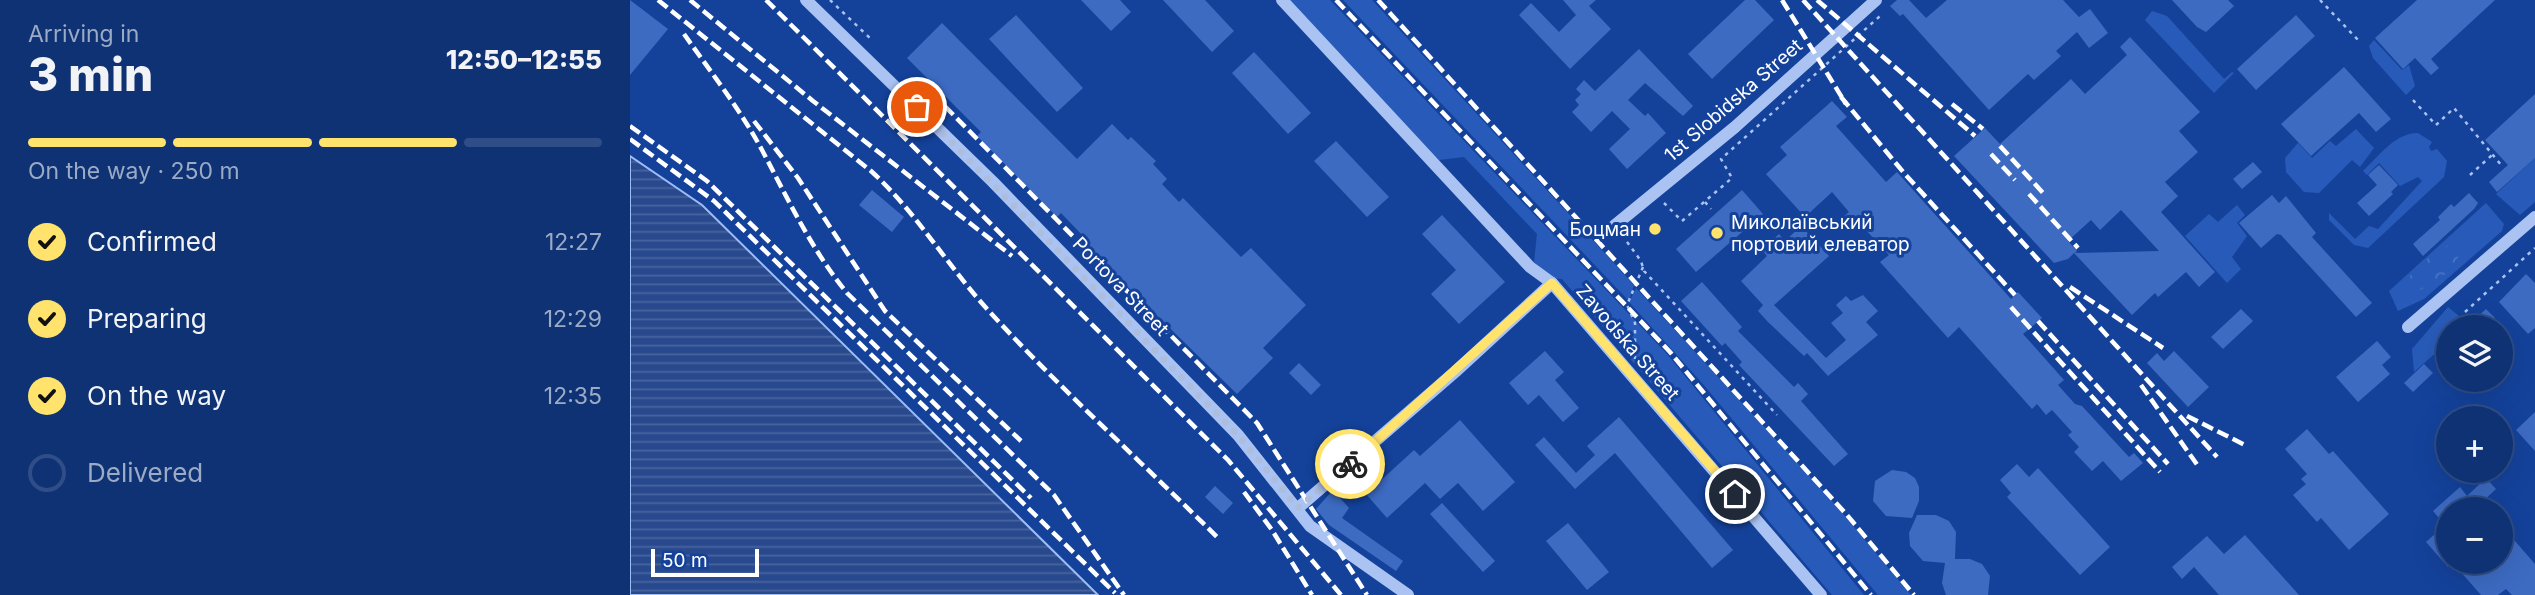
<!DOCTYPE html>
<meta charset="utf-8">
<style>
body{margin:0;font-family:Inter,sans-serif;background:#183a79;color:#f1f3f6;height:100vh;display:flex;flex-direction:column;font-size:26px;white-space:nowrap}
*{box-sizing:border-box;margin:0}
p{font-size:23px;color:#9baac5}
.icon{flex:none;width:38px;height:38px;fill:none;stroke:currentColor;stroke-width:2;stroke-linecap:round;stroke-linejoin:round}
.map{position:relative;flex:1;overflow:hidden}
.side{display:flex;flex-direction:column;background:#0f3274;width:630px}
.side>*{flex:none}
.fabs{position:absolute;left:1806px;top:315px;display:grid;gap:14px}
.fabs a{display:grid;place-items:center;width:77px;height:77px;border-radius:50%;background:#0f3274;box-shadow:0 7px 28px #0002,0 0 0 2px #2f4d86;font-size:35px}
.scale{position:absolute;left:21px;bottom:18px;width:108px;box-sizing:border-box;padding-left:7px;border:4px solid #fff;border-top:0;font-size:19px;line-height:24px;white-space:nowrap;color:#fff;-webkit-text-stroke:5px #14429b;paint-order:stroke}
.pin{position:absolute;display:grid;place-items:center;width:60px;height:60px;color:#fff;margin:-30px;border:4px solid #fff;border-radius:50%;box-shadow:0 2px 7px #0007}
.courier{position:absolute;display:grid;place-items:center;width:70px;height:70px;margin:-35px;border:5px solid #ffe36c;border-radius:50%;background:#fff;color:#222;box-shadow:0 2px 9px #0007}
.headline em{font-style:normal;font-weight:800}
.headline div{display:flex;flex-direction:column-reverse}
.headline{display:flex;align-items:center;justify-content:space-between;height:119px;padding:0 28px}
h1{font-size:46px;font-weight:800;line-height:52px}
.bar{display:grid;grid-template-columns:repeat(4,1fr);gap:10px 7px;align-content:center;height:84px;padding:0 28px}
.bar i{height:9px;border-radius:5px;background:#2f4d86}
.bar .active{background:#ffe36c}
.bar p{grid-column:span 4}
ol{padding:0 28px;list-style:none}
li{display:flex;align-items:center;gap:21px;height:77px}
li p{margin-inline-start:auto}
li .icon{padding:7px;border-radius:50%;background:#ffe36c;color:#111;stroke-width:4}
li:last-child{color:#9baac5}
li i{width:38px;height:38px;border:4px solid #2f4d86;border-radius:50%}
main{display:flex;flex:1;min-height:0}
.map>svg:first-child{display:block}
.grass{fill:#285bb9}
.forest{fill:url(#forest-crowns)}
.water{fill:url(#water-rules);stroke:#9cbdf6;stroke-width:2}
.building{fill:#3d6bc2;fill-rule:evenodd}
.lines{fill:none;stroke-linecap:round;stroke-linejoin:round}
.path{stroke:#aac3f3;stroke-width:2.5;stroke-dasharray:3.5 5;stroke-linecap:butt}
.minor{stroke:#aac3f3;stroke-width:12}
.rail{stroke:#fff;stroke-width:4.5;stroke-dasharray:12 5;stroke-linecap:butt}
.done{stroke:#adbddc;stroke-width:7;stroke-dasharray:0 12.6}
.route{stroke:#ffe36c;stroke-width:9}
.poi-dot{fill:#ffe36c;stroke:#14429b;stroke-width:2.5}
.labels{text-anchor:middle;stroke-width:6;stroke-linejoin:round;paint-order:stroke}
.street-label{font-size:19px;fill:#fff;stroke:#14429b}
.poi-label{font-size:19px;fill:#fff;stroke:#14429b;text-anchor:start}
</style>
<main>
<section class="side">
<div class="headline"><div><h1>3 min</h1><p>Arriving in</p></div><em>12:50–12:55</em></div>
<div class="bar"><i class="active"></i><i class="active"></i><i class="active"></i><i></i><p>On the way · 250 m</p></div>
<ol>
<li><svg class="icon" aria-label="check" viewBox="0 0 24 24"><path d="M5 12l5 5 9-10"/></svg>Confirmed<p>12:27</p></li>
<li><svg class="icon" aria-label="check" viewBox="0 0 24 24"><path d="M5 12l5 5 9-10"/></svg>Preparing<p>12:29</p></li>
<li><svg class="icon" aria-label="check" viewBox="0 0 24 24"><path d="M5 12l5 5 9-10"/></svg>On the way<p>12:35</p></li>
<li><i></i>Delivered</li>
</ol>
</section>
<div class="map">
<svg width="1905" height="595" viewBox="0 0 1905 595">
<defs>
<pattern id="forest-crowns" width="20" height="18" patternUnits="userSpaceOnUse" patternTransform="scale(1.75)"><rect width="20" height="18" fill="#285bb9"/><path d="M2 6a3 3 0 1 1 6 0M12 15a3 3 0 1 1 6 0" fill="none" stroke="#4874c4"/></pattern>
<pattern id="water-rules" width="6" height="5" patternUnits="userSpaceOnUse" patternTransform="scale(1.75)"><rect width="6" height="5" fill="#28498d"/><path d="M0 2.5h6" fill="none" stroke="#48649e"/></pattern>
</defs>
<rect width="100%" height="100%" fill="#14429b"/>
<g class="grass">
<path d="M658,0H700L1037,354L1234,595H1202L932,279L921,278L904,262L907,234L834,157L809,160Z"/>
<path d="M713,0H742L1004,285L999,301Z"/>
<path d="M1522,11L1537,16L1594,79L1602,72L1604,73L1584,93L1515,20Z"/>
<path d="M1744,40L1772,70L1779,65L1785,86L1776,95L1743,58L1739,46Z"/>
<path d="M1726,129L1744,148L1730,167L1722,160L1689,193L1674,192L1656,172L1655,158L1668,143L1682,158L1700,141L1706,146Z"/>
<path d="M1788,133L1802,142L1799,147L1801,151L1807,149L1817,161L1814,177L1738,248L1724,245L1699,220V213L1725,239L1739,226L1748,229L1792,181L1788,177L1770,186L1749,163L1737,175L1733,171C1749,156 1765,133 1788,133Z"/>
<path d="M1905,158V202L1890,215L1866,194Z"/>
<path d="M1856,203L1874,224L1872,231L1794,299L1768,311L1759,291Z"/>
<path d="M1607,205L1615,215L1607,223L1617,236L1602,257L1611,269L1597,283L1555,236L1579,214L1588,222Z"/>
<path d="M1006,288L1198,496L1281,595H1248L1073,384L999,302Z"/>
<path d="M1818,307L1839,324L1835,327H1818V342L1784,372L1782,349Z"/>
</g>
<path class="forest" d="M1821,244L1828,246L1830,254C1818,276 1799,292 1773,292C1774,274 1805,251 1821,244Z"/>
<path class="water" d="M0,156L72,205L468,595H0Z"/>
<g class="building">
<path d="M0,0L38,29L0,75Z"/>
<path d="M451,0H490L501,12L481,31Z"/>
<path d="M533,0H575L604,31L582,52Z"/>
<path d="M933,0H966L959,6L981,29L940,69L889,15L901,3L929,32L946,15Z"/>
<path d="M1115,0H1125L1144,20L1082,79L1058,54Z"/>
<path d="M1267,0H1279L1296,18L1317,0H1433L1449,17L1460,9L1478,33L1459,48L1447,32L1426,51L1431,56L1404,80L1398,74L1359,110L1273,14L1270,16L1260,6Z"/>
<path d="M1542,0H1598L1604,6L1576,32L1567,27Z"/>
<path d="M1787,0H1865L1801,59L1809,68L1801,75L1785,58L1773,69L1745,38Z"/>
<path d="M386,15L453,88L427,112L359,39Z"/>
<path d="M1666,15L1685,36L1626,90L1607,69Z"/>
<path d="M312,23L447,159L482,124L498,140L501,137L526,161L523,164L537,179L532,184L549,202L553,198L611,257L621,248L676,305L633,348L643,358L607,394L451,241L454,237L431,213L427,217L347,136L351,132L277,58Z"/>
<path d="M1500,37L1570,112L1549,131L1568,152L1535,182L1548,196L1531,212L1585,272L1569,287L1556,272L1528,297L1525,293L1502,315L1444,253L1438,259L1424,263L1324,156L1355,128L1370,144L1441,79L1455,94L1497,55L1490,47ZM1491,210L1529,251L1445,253L1447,251L1438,241L1461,220L1470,230Z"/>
<path d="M1009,49L1063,106L1053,116L1015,83L998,100L1015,116L1018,113L1036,133L997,169L979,149L1000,129L982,111L961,132L942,112L949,105L945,100L951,94L946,89L954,80L965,91Z"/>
<path d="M624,52L681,113L658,134L602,73Z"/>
<path d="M1714,67L1761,119L1746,132L1729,113L1681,156L1651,124Z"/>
<path d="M1905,94V158L1867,192L1859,182L1878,165L1855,140Z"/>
<path d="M1202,101L1217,117L1206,126L1256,182L1267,172L1381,299L1388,292L1412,318L1393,334L1434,380L1428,385L1445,404L1452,406L1499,457L1504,453L1513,463L1491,481L1473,461L1462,471L1444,452L1449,447L1438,435L1442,432L1422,410L1416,415L1407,404L1402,409L1329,327L1318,338L1250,262L1259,255L1233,227L1230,230L1226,225L1220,229L1211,219L1219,212L1202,192L1175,217L1136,174L1157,155L1150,147Z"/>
<path d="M706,141L759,197L737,217L684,161Z"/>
<path d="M1623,162L1632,172L1612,189L1603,179Z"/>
<path d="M1749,165L1768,185L1761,192L1763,194L1739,216L1727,203L1747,185L1738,175Z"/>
<path d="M242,190L274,217L262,232L229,205Z"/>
<path d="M1112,190L1133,214L1066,272L1046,249Z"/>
<path d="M1839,193L1848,203L1844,209L1793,256L1783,244L1810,220L1808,217L1821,204L1824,207Z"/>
<path d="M1642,195L1649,203L1656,196L1686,233L1682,237L1742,303L1726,317L1651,235L1647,234L1631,248L1609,223Z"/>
<path d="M812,215L875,282L829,324L801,294L826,270L792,234Z"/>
<path d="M1171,226L1199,256L1144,305L1196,358L1216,340L1201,323L1213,313L1206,305L1216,296L1221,301L1233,295L1248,311L1236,322L1248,335L1198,376L1177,353L1174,356L1138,322L1128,311L1133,305L1111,281L1137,256L1132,250L1149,234L1155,241Z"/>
<path d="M1896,274L1905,283V328L1898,334L1869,302Z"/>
<path d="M1072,282L1112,327L1108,331L1164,387L1168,383L1178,394L1171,401L1218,454L1204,466L1109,365L1112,362L1095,343L1092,346L1051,301Z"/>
<path d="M1611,309L1623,321L1593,349L1581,337Z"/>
<path d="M1856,309L1865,318L1855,327H1836Z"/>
<path d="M1747,341L1761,357L1752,365L1760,374L1728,402L1706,377Z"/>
<path d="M915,351L934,372L925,380L949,408L933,422L909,395L898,405L879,383Z"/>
<path d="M1544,351L1579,387L1558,407L1517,363L1527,353L1534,361Z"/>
<path d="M669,363L691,385L681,395L659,373Z"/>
<path d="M1794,364L1803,373L1783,392L1774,383Z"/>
<path d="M1905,412V451L1886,430Z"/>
<path d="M989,417L1103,550L1082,568L985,453L945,489L905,445L914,437L946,473L965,455L957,446Z"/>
<path d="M830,420L885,482L853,511L828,483L810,499L795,483L757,518L736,494L784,450L790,456Z"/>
<path d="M1677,429L1699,454L1703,451L1759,514L1719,550L1691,518L1687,522L1663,495L1676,484L1671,479L1677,474L1655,449Z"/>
<path d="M1387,464L1399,477L1408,468L1480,547L1450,575L1377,497L1381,493L1370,480Z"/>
<path d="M1262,470L1276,472L1285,478L1289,487V501L1282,518L1256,516L1243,501L1245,481Z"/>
<path d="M1856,478L1866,489L1851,503L1857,509H1818V567L1796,542L1815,525L1803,511L1830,487L1837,496Z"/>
<path d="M585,486L603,503L593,514L575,497Z"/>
<path d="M703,490L719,508L712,518L773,561L766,571L699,525L686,509Z"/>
<path d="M812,503L865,561L853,572L800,514Z"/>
<path d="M1287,515H1306L1319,521L1326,532L1325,559H1340L1352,564L1360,576L1358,595H1316L1312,583L1315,563L1293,561L1280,546L1279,533Z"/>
<path d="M938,523L979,572L957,590L916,541Z"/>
<path d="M1871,525L1905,564V595H1882L1876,589L1868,595H1851L1822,562H1871Z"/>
<path d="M1615,535L1669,595H1589L1564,567L1552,579L1542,567L1577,536L1594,554Z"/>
</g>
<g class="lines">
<g class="path">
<path d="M200,0L243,41"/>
<path d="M1690,0L1729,41"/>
<path d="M1783,100L1806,125L1824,108L1872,166"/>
<path d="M1840,175L1862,155"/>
<path d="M1075,202L1081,209"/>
<path d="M1034,203L1052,221L1102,178L1091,159L1250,16"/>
<path d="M992,235L1011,261L1014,271L1147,415"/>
<path d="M1835,312L1905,248"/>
<path d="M1005,359V323L997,305L1013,267"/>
</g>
<g class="minor">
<path d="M176,0L363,182L608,435L680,526L778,595"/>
<path d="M652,0L900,267L922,283L1191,595"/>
<path d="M984,226L1105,127L1246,0"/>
<path d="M1778,327L1905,217"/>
<path d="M668,508L825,372L922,283"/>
</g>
<g class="rail">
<path d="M28,0L241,171C286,212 317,265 358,310C431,390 513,463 590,540"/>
<path d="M60,0L183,101L382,256"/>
<path d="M136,0L598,460L711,595"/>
<path d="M706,0L1040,352L1241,595"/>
<path d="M748,0L1217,515L1284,595"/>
<path d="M1152,0L1216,104"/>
<path d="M1173,0L1587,457"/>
<path d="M1187,0L1345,136"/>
<path d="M54,34C80,71 110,109 132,150C158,199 181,249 217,293L424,495L494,595"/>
<path d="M291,82L627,423L737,595"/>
<path d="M1211,97L1274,173L1385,295"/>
<path d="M1322,104L1353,129"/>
<path d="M124,121L168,178L255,311L391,441"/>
<path d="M0,126L77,181L401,498"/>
<path d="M0,139L84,201L485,593"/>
<path d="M1370,146L1415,195"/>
<path d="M1361,154L1385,180"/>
<path d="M1399,194L1448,248"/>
<path d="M1440,287L1533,348"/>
<path d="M1381,307L1530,472"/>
<path d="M1408,321L1538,464"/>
<path d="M1511,385L1568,466"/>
<path d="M1557,416L1617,446"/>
<path d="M614,492L642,530L682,595"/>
</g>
</g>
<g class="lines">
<path class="done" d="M287,107L608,435L668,508L720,464"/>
<path class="route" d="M720,464L922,283L1105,494"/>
</g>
<g class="poi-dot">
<circle cx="1025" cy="229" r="7"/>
<circle cx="1087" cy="233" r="7"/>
</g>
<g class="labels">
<g class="street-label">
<text transform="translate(1103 100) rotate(-41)" y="7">1st Slobidska Street</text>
<text transform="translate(491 286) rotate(46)" y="7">Portova Street</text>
<text transform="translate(998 342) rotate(49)" y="7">Zavodska Street</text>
</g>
<g class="poi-label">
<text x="1101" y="229">Миколаївський<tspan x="1101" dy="22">портовий елеватор</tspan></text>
<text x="1011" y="236" text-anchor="end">Боцман</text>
</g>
</g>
</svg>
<div class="fabs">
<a><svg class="icon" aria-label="layers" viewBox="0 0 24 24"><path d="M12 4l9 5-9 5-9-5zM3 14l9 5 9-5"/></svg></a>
<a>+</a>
<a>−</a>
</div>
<div class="scale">50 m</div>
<div class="pin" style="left:287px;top:107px;background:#ea580c"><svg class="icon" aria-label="bag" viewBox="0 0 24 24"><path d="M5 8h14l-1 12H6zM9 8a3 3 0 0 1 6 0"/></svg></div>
<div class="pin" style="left:1105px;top:494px;background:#1f2937"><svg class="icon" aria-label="home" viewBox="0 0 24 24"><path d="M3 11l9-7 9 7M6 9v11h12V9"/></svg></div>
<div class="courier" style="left:720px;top:464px"><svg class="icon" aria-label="bike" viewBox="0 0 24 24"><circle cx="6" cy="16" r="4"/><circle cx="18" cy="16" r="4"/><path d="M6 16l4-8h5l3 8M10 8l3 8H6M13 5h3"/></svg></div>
</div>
</main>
